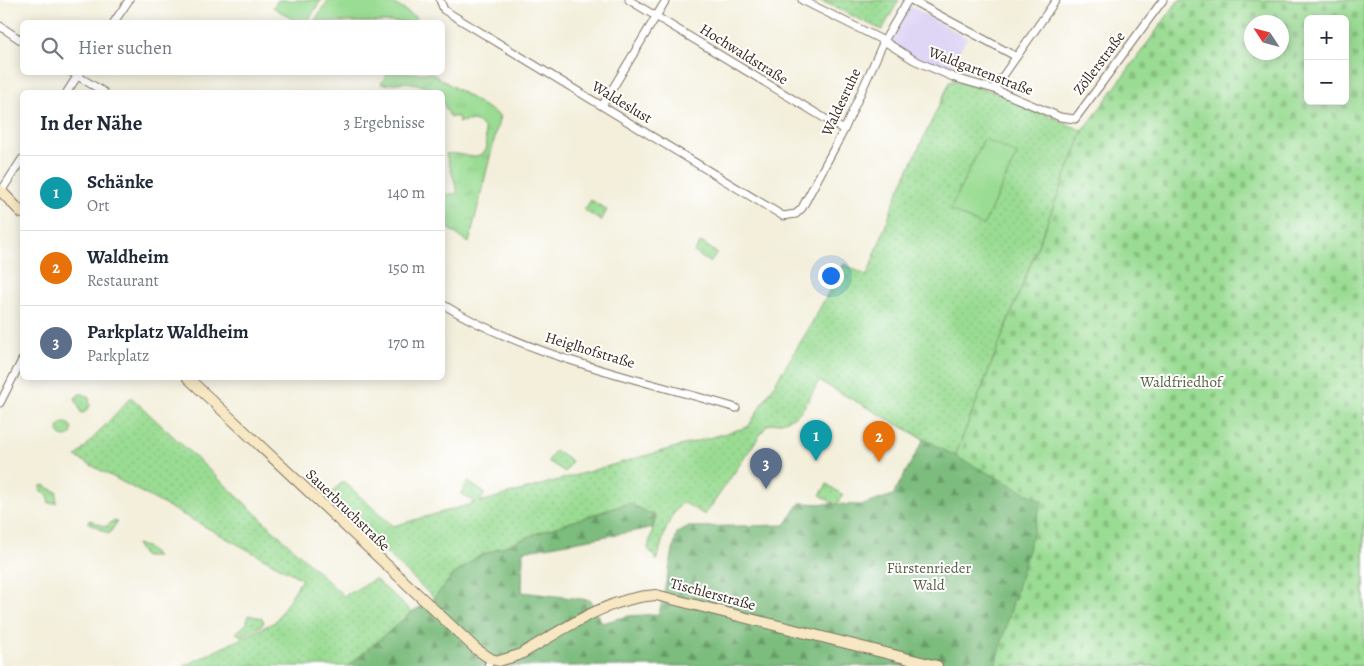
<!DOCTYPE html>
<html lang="de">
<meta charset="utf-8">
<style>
body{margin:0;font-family:Alegreya,serif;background:#f6f6f7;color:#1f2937}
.controls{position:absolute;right:15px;top:15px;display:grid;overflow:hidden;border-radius:8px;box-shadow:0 2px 12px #0003}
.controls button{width:45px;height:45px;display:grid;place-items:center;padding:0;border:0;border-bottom:1px solid #e0e1e3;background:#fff;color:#1f2937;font:25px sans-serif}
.compass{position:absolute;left:1244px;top:15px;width:45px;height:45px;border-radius:50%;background:#fff;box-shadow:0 2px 12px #0003;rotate:306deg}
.you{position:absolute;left:830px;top:275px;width:18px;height:18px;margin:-12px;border:4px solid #fff;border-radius:50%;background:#1a73e8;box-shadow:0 0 0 8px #1a73e833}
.badge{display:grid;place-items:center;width:32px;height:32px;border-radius:50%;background:#ea580c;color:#fff;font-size:16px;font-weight:700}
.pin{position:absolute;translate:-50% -41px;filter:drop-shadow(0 1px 2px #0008)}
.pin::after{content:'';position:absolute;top:26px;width:18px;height:15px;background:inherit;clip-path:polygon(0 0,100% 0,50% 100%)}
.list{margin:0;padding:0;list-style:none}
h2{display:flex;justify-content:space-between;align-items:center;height:65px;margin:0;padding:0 20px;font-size:21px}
h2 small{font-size:16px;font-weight:400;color:#747a83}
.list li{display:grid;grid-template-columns:32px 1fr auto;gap:15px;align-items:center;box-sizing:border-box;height:75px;padding:0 20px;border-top:1px solid #e0e1e3}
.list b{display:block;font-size:19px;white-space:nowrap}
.list p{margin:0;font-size:16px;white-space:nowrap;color:#747a83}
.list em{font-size:16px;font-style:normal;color:#747a83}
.icon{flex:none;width:28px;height:28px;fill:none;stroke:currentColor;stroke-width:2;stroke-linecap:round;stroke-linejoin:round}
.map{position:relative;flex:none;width:1364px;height:666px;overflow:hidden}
.search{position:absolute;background:#fff;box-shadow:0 2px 12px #0003;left:20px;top:20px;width:425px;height:55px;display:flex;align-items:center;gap:12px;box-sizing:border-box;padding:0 18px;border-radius:8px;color:#747a83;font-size:19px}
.panel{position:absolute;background:#fff;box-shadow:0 2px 12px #0003;left:20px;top:90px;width:425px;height:290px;border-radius:8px}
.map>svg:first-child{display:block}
</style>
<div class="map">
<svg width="1364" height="666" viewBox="0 0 1364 666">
<defs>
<pattern id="grass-tufts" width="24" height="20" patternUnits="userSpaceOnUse" patternTransform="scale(1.25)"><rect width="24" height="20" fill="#9adc93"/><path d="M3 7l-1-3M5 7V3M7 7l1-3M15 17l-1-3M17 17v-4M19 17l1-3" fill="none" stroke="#86bd7e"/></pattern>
<pattern id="forest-firs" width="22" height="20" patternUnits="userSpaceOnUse" patternTransform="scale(1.25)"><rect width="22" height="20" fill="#7bbc7d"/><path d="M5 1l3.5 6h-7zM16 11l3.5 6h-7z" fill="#696"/></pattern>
<pattern id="cemetery-stones" width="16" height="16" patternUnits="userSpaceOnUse" patternTransform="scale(1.25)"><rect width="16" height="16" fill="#9adc93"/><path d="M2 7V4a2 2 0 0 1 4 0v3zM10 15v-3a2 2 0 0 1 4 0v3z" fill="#86bd7e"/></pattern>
<pattern id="park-dots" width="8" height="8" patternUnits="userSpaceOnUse" patternTransform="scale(1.25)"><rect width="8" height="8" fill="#9adc93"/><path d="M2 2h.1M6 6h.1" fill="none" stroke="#86bd7e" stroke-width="1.8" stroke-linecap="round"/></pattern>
</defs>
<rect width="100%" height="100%" fill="#fff"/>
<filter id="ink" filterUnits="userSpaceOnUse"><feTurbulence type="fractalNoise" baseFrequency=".02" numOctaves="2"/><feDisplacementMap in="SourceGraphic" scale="10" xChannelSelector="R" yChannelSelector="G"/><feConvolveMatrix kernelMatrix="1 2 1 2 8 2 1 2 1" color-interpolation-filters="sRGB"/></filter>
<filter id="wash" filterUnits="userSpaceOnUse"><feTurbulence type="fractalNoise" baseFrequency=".0096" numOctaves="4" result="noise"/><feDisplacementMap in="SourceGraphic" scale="20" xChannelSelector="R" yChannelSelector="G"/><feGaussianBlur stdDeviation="1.12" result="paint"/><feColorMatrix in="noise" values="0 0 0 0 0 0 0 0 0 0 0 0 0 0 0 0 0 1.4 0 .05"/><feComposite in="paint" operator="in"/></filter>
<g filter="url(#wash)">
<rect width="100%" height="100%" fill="#f3efdb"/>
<path fill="#dfd5f5" d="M 910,6 L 967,38 L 947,73 L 916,59 L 889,41 Z"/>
<path fill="url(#grass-tufts)" stroke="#6a8358" d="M 388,73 L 431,73 L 500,116 L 469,243 L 443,225 L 443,195 L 458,193 L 446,154 C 460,151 471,161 484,153 L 487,147 L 484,127 C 477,120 467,119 458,123 L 459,117 L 450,117 L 443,103 L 442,92 C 431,92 424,85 413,83 C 402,81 391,85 381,84 Z"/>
<path fill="url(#forest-firs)" stroke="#5b734e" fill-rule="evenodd" d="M 1179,0 L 1364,0 L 1364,666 L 348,666 L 412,612 L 434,598 L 451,577 L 475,558 L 540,532 L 628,503 L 656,516 L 652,528 L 523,551 L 522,592 L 590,600 L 602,623 L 628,616 L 659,614 L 677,533 L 689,527 L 785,525 L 800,503 L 863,505 L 893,495 L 924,439 L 903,427 L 1063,129 L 1084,131 ZM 1308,19 L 1345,19 L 1345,101 L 1308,101 ZM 1252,22 L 1282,22 L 1282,52 L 1252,52 Z"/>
<path fill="url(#cemetery-stones)" stroke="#6a8358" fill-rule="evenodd" d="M 1179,0 L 1364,0 L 1364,666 L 995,666 L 1042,501 L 955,456 L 1083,131 ZM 1308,19 L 1345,19 L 1345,101 L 1308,101 ZM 1252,22 L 1282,22 L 1282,52 L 1252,52 Z"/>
<path fill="url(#park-dots)" stroke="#6a8358" d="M 820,0 L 899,0 L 882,30 Z
M 951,80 L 995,92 L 1083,131 L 955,456 L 819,381 C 802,410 803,419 767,425 L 705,515 L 683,502 C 666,519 663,539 657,561 L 648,548 L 656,516 L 628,503 L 540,532 L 475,558 L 451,577 L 434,598 L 328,497 L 343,481 L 393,526 L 475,503 L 461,493 L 468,482 L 485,493 L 480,502 L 748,427 L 808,330 L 844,264 L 867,276 L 898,192 Z
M 591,200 L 607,210 L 601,221 L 584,210 Z
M 701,242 L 717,253 L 710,263 L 694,252 Z
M 79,394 L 84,394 L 89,398 L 90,406 L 85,412 L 81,413 L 75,398 Z
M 131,397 L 344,596 L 375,579 L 412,612 L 348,666 L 184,666 L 275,622 L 302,579 L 76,457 Z
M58 430a7 7 0 1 1 14 0a7 7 0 1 1-14 0Z
M 555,451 L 572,461 L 565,472 L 548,461 Z
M 827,484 L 843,495 L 836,505 L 820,495 Z
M 43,485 L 57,492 L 56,503 L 49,503 L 48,495 L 41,491 L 40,487 Z
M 90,520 L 105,527 L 113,521 L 117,522 L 109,534 L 87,522 Z
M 136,544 L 146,547 L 157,557 L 144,557 Z
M 248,615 L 262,618 L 264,622 L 261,626 L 241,636 L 236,633 L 247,623 Z"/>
<path fill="#9adc93" stroke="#6a8358" d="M 278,0 L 321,0 L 307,22 L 297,22 L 273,7 Z
M 328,0 L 388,0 L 417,18 L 414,22 L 314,22 Z
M 984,139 L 1017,154 L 983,226 L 950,210 Z"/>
</g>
<g filter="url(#ink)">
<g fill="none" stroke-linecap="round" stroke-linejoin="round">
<g stroke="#7b6f60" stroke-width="9">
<path id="street" d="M 440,0 L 444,10 L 783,216 L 796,214 L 802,208 L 844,130 L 884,41 L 908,0
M 629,0 L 844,130
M 802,0 L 884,41 L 914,60 L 955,78 L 994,89 L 1060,117 L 1075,119 L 1163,0
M 911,0 L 1015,56
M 114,22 L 129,0
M 0,26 L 22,41
M 71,72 L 104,92
M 994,89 L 1056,0
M 67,92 L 80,72
M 602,106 L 666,0
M 0,193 L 22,159
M 442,304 C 531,358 637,378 736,408
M 0,403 L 22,360
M 488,666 L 491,659"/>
</g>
<g stroke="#7b6f60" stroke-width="12">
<path id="secondary" d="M 0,190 L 22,213
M 188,378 L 476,649 L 491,659 L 499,661 L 519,655 C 562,631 605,598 656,595 L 937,666"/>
</g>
<use href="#street" stroke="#fff" stroke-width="7"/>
<use href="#secondary" stroke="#f7e8c3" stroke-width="10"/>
</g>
</g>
<g text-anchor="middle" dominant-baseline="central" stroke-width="4" stroke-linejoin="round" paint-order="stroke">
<g font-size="15" fill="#3b2a1e" stroke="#fff">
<text transform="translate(744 54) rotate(32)">Hochwaldstraße</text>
<text transform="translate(1099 63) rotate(-53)">Zöllerstraße</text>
<text transform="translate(981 71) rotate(21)">Waldgartenstraße</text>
<text transform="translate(622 102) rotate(31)">Waldeslust</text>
<text transform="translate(841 102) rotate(-65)">Waldesruhe</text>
<text transform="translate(590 350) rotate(17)">Heiglhofstraße</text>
<text transform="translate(348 510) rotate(44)">Sauerbruchstraße</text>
<text transform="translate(713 594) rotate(15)">Tischlerstraße</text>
</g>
<g font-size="15" fill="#585f41" stroke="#fff">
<text x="1181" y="382">Waldfriedhof</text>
<text x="929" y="568">Fürstenrieder<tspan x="929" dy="17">Wald</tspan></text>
</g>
</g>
</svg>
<div class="controls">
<button>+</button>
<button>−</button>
</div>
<svg class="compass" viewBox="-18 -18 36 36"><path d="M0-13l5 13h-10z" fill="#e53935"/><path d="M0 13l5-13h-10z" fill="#747a83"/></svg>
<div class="you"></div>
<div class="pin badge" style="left:816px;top:461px;background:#0f9aa8">1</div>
<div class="pin badge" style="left:879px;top:462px;background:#e8710a">2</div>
<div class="pin badge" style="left:766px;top:489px;background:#5c6f8a">3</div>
<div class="search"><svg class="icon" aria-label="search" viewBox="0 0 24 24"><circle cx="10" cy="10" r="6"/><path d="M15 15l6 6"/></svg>Hier suchen</div>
<section class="panel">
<h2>In der Nähe<small>3 Ergebnisse</small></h2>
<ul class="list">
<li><span class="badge" style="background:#0f9aa8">1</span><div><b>Schänke</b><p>Ort</p></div><em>140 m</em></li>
<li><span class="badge" style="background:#e8710a">2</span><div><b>Waldheim</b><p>Restaurant</p></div><em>150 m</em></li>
<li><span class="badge" style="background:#5c6f8a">3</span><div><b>Parkplatz Waldheim</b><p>Parkplatz</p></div><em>170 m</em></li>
</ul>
</section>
</div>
